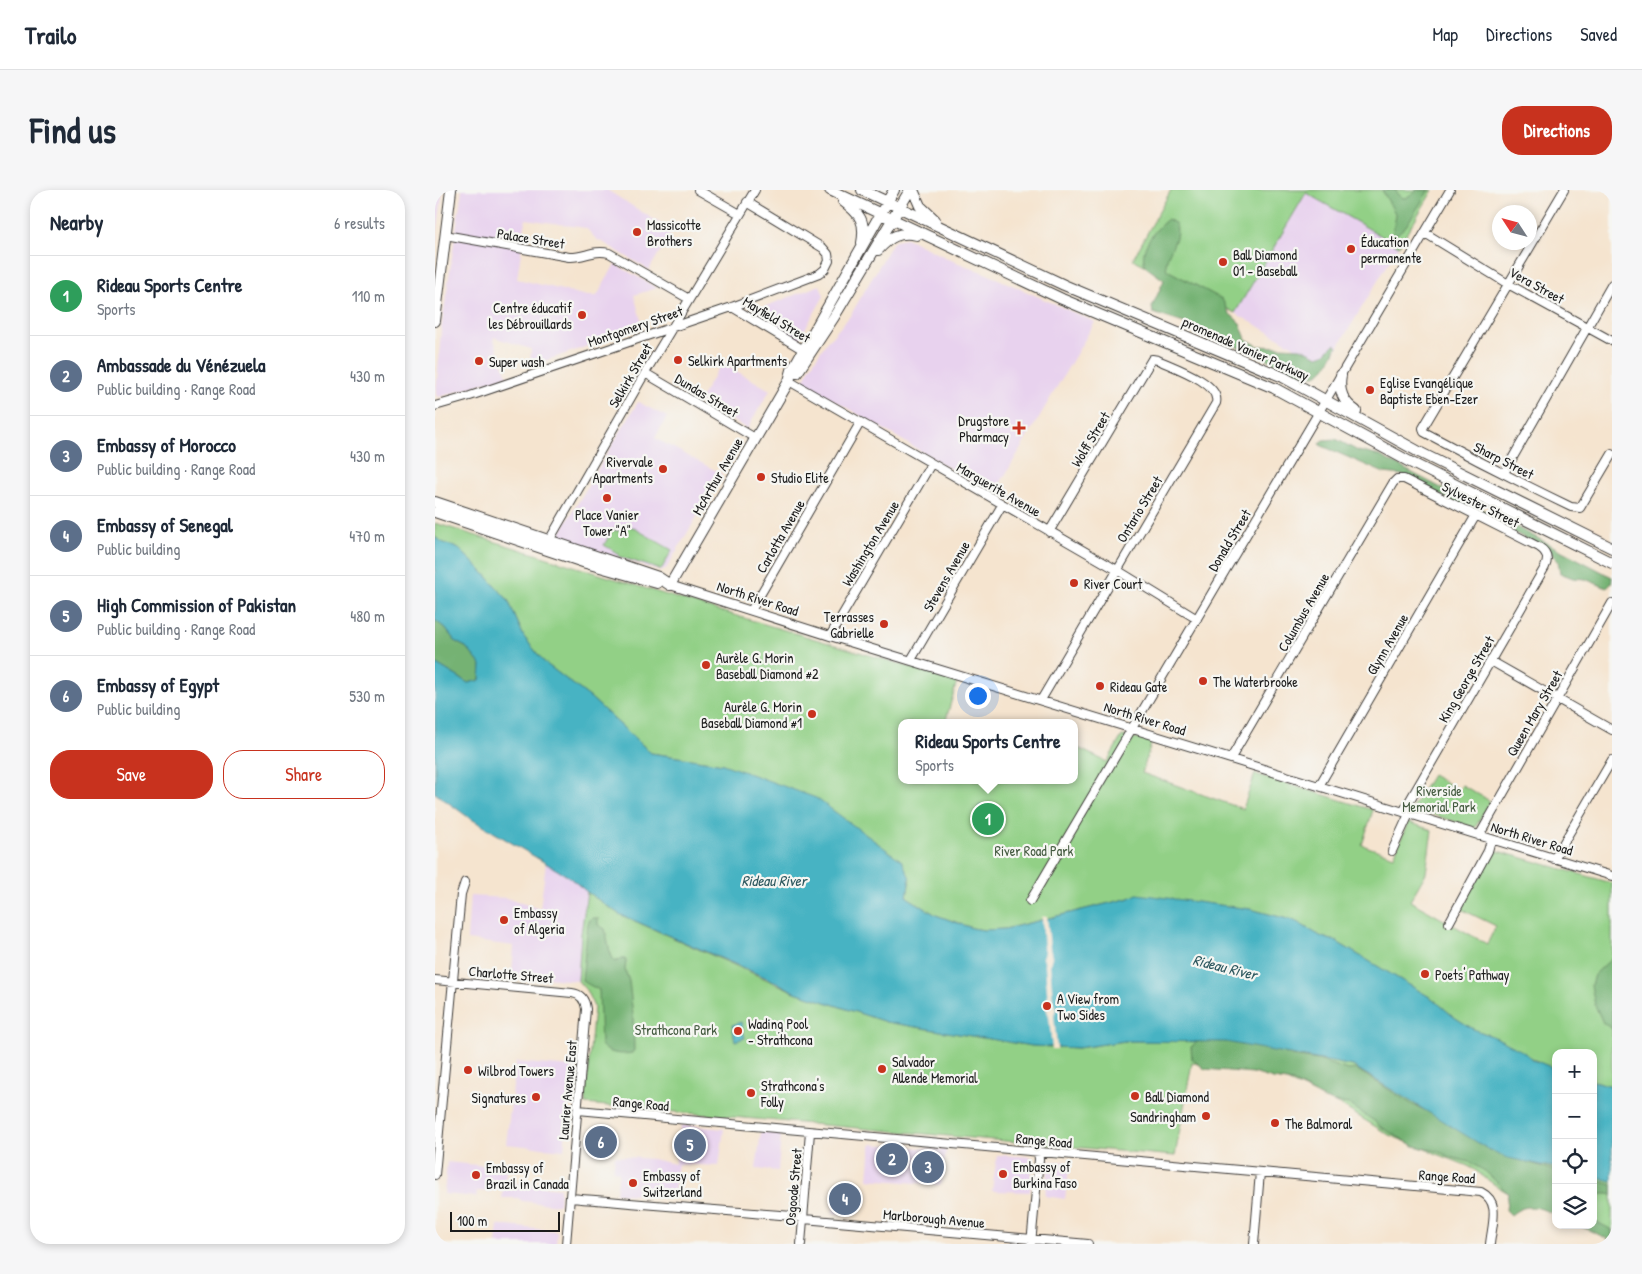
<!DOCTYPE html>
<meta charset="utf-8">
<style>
body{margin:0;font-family:"Patrick Hand",sans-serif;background:#f6f6f7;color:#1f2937}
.controls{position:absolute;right:15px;bottom:15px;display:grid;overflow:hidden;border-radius:10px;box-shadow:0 2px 8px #0003}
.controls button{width:45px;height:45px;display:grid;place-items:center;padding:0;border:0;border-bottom:1px solid #e0e1e3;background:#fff;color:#1f2937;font:25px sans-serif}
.compass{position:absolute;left:1057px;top:15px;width:45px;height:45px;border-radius:50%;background:#fff;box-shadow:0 2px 8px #0003;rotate:306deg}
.scale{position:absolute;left:15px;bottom:12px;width:110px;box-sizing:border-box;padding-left:5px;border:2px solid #1c1c1c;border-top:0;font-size:14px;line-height:18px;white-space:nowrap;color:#1c1c1c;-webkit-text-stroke:4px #f6f6f2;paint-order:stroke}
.you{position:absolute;left:542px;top:505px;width:18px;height:18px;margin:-12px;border:4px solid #fff;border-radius:50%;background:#1a73e8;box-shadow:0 0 0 8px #1a73e833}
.badge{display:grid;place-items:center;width:32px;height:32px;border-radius:50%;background:#c8321e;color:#fff;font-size:16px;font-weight:700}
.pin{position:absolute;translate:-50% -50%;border:2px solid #fff;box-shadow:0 1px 5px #0006}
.popup{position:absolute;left:463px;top:529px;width:180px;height:65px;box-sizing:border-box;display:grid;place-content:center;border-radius:10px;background:#fff;filter:drop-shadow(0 1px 4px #0005);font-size:16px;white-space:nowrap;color:#747a83}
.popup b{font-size:19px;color:#1f2937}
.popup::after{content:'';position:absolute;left:50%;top:100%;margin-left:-10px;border:10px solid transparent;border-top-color:#fff}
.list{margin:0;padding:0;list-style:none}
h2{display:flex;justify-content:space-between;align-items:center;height:65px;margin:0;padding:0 20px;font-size:21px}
h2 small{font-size:16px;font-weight:400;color:#747a83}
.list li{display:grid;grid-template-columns:32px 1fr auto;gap:15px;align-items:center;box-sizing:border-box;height:80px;padding:0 20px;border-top:1px solid #e0e1e3}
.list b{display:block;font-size:19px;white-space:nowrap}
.list p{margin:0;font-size:16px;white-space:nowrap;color:#747a83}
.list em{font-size:16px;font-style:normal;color:#747a83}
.actions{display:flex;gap:10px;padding:15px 20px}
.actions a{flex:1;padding:11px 0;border:1px solid #c8321e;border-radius:20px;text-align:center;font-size:18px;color:#c8321e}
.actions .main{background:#c8321e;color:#fff}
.icon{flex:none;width:28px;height:28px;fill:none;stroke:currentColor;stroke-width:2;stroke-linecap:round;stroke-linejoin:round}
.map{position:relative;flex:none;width:1177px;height:1054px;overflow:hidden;border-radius:20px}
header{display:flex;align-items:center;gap:30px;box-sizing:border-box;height:70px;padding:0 25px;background:#fff;border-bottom:1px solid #e0e1e3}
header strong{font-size:24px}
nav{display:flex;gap:28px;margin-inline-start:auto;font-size:18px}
.intro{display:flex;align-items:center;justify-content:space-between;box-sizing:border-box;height:120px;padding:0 30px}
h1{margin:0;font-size:35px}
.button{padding:12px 22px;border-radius:20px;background:#c8321e;color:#fff;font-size:18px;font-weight:700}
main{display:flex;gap:30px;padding:0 30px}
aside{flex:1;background:#fff;border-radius:20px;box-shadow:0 2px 8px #0003}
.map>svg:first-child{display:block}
</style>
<header>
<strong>Trailo</strong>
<nav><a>Map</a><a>Directions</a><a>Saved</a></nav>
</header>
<div class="intro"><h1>Find us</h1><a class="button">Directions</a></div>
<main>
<aside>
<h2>Nearby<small>6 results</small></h2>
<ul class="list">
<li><span class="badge" style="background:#2e9e5b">1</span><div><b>Rideau Sports Centre</b><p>Sports</p></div><em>110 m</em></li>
<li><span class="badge" style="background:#5c6f8a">2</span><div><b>Ambassade du Vénézuela</b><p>Public building · Range Road</p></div><em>430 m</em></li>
<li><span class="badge" style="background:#5c6f8a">3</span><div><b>Embassy of Morocco</b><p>Public building · Range Road</p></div><em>430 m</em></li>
<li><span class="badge" style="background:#5c6f8a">4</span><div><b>Embassy of Senegal</b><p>Public building</p></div><em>470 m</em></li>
<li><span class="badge" style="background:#5c6f8a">5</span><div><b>High Commission of Pakistan</b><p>Public building · Range Road</p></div><em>480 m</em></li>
<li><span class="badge" style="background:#5c6f8a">6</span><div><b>Embassy of Egypt</b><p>Public building</p></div><em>530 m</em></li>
</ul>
<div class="actions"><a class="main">Save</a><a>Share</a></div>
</aside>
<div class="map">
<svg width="1177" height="1054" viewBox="0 0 1177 1054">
<rect width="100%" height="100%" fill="#f6f6f2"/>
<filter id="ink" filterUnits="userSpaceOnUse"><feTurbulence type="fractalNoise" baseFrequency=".02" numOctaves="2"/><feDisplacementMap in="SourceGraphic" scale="10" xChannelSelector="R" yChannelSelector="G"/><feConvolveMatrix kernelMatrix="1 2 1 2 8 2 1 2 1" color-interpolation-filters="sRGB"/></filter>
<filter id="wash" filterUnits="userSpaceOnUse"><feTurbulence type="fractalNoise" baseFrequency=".0096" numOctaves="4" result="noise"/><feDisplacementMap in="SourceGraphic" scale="20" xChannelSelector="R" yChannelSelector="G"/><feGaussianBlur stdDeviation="1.12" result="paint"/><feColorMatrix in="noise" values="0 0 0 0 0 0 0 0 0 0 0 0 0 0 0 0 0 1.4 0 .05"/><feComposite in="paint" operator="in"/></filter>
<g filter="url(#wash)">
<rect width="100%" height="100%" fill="#f5e4cf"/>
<path fill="#e8d2ee" d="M 0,0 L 8,0 L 0,59 Z
M 27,0 L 172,0 L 237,41 L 214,80 L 171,54 L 161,49 L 151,38 L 91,29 L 82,89 L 152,106 L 162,106 L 180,74 L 222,98 L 199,105 L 208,137 L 95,176 L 96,159 L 58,147 L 72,186 L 4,207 L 1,205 L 6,141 Z
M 871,2 L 964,56 L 892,175 L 800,123 Z
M 471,48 L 516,70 L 552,84 L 660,132 L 559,304 L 368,192 L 374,179 L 393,150 L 396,148 L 415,126 L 457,54 L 461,50 Z
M 385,95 L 389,106 L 363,151 L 316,122 Z
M 287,173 L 335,200 L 312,239 L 264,210 Z
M 203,212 L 232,227 L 220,248 L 287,284 L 231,379 L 226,382 L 122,348 Z
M 111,673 L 134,687 L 152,702 L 146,744 L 143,791 L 77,785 L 79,756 L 32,750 L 35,706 L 71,708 L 105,719 Z
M 81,872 L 137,877 L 129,960 L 71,954 Z
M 246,935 L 289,939 L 284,976 L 243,974 L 238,1008 L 181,1003 L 184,982 L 178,981 L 180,966 L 217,969 L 240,974 Z
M 326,942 L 346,944 L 343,981 L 321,979 Z
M 436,954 L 511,960 L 506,995 L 433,989 Z
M 562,965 L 598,967 L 595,1002 L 557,1001 Z
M 614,971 L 635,972 L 630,1009 L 610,1006 Z
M 12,972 L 71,978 L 70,992 L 125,998 L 124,1015 L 87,1011 L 83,1008 L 67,1008 L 68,997 L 57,996 L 56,1002 L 42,1001 L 41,1007 L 9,1004 Z
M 402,992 L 422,994 L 418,1025 L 398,1023 Z
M 63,1035 L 122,1041 L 121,1054 L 61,1054 Z"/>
<path fill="#92d086" stroke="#577651" d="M 736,0 L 998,0 L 964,56 L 871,3 L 800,123 L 698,69 Z
M 0,333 L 248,410 L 522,491 L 510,533 L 467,533 L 467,590 L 639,590 L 639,556 L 672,572 L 687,546 C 698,548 706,548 717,551 L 707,583 L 808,619 L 820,584 L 938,620 L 927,655 L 959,666 L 973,632 L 997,640 L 991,683 L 975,711 L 1052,754 L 1061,736 L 1026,719 L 1059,660 L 1177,693 L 1177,896 L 1158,891 L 1158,863 L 1121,863 L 1121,879 L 1108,874 L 1062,848 L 1038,839 L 1019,827 L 998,809 L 900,751 L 887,747 L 860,731 L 815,719 L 702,705 L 695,708 L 570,739 L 549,740 L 537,738 L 501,725 L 472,707 L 475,688 L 288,574 L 216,563 L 156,508 L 110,473 L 89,447 L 73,410 L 47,381 L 24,359 L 7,352 L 0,347 Z
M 192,334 L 237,360 L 226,380 L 183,366 L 184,364 L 169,355 L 178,339 L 181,341 L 190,339 Z
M 997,585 L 1024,600 L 1027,595 L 1055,611 L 1040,638 L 977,618 Z
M 152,702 L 184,724 L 360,802 L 451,832 L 597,856 L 643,858 L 690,851 L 775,851 L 806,854 L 918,876 L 1034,946 L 1073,968 L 1121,978 L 1121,1024 C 1097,1015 1073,1005 1053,990 C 1046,985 1041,980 1033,976 L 954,945 L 907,916 L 834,883 L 757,873 L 740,966 L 150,914 L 159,817 L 151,800 L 143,791 L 146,744 Z
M 1158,987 L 1177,991 L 1177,1047 L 1158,1035 Z"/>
<path fill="#75b273" stroke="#486748" d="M 947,0 L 961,0 C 961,5 966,8 971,8 L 982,0 L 994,0 L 971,36 L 962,44 L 960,44 L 958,42 L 961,25 Z
M 733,29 L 741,34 C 746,53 727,65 732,80 L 787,109 L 794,123 L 805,133 L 811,149 L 823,156 L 866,158 L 883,166 L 889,164 L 899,154 L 902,156 C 898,165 891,182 880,185 C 877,186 872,185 868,185 L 768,142 L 758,136 L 718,123 L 717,117 L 729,90 L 711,77 C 702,60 720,39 733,29 Z
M 901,249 L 923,261 L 945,266 L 1177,387 L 1176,394 L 1172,398 L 1150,389 L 1138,388 L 1125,383 L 1123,371 L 1113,360 L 967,285 L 949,283 L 885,255 L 884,253 L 888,250 Z
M 0,430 L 10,438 L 21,452 L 31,457 L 46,475 L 45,490 L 33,493 L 0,473 Z
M 156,728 L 163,728 L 163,735 L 170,739 C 173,749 173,762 180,772 L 187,768 L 191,770 L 190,780 L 194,791 L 198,825 L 199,860 L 197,863 C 186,865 173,864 166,855 L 164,800 L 147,791 L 153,734 Z
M 1177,768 L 1177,839 L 1168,833 L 1160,815 L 1156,795 L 1159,785 Z
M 764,850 L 830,854 L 856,866 L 883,870 L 913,880 L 921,879 L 978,915 L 1002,925 L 1064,963 L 1121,981 L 1121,1025 C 1104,1017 1091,1012 1076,1025 L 1071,1020 L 1073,1003 L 1050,981 L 1034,972 L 1018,968 L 1002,961 L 979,956 L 944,936 L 942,933 L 914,914 L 899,912 L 889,909 L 858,892 L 838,889 L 818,883 L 770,879 L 757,869 L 756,857 Z
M 1158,989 L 1177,995 L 1177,1005 C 1171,1003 1166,1004 1160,1006 L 1158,1009 Z
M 1158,1030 L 1177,1040 L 1177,1054 L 1173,1054 L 1173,1049 L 1143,1035 L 1158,1035 Z"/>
<path fill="#47b3c3" stroke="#326870" d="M 0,347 L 7,352 L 24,359 L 47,381 L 73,410 L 89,447 L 110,473 L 156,508 L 216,563 L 288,574 L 381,608 L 467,671 L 475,688 L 472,707 L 501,725 L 537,738 L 549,740 L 570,739 L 695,708 L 702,704 L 815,719 L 860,731 L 887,747 L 900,751 L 998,809 L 1019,827 L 1038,839 L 1062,848 L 1087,861 L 1099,870 L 1121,879 L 1121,978 L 1073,968 L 1053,959 L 918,876 L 791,852 L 690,851 L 643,858 L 597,856 L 451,832 L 360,802 L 341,792 L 184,724 L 152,702 L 134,687 L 33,627 L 0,603 L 0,473 L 33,493 L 45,490 L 46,475 L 31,457 L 21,452 L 10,438 L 0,430 Z
M 545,615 L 566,627 L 561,635 L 540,623 Z
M 306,832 L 310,848 L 300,851 L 297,835 Z
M 1158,891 L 1177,896 L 1177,991 L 1158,987 Z"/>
<path fill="#f5e4cf" d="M 612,726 L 615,759 L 617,767 L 615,774 L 618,811 L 621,819 L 619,825 L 622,859 L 617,859 L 614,826 L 611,818 L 613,812 L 610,774 L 608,768 L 609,761 L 607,727 Z"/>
</g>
<g filter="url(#ink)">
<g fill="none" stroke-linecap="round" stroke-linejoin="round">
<g stroke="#3d3a37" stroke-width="10">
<path id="minor" d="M 263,0 L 305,24
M 1129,0 L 988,238 L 989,242 C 1037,268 1086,293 1136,317 L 1145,318 L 1177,264
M 990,43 L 1073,94 L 1177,151
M 10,45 L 134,67 C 149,68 158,59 174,63 L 254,109
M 297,117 L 372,162
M 210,183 L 320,248
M 354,191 L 682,380 L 762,429
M 0,216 L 35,206 L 297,117 L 384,84 L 390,79 L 394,71 L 393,64 L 388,58 L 312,12
M 1069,283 L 1177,94
M 112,354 L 210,183 L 320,0
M 235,395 L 395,446 L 1177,686
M 317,419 L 425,233
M 395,446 L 496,274
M 476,470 L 567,315
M 1056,471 L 1177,540
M 606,510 L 781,213 C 786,193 738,177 723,170 L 717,169 L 614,342
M 796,568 L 958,293 L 962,289 L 969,289 L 1104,357 C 1112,362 1114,368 1110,377 L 968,622
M 884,596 L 1041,325
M 1044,646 L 1177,413
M 957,661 L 974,624
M 1119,669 L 1177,570
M 595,711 L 1015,0
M 1014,733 L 1053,661 L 1056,650
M 0,790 L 137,803 C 146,804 150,810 151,819 L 131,1054
M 143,920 L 1046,1002 C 1066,1012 1057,1034 1055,1054
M 0,985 L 26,704 L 30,692
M 135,1008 C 210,1014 285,1021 360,1026 L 369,1029 L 653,1054
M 366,1054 L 375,942
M 596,1054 L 604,969 L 603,962
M 819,1054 L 825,982"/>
</g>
<g stroke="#3d3a37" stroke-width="12">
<path id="major" d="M 395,0 L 627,109 L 839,198 L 975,272 L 1177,373
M 427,0 L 629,95 L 848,187 L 986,263 L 1177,358
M 478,0 L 485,16 L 500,30
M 408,11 C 425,24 431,31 427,53
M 443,60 C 455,47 464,41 482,45
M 0,131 L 16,0
M 362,183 L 399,127 L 475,0
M 906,185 C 903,201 908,212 921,221
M 0,312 L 223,387 L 235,395
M 0,322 L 151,373 L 222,393
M 235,395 L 354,191 L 357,180 L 459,0"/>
</g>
<use href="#minor" stroke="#fff" stroke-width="8"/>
<use href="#major" stroke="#fff" stroke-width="10"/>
</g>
</g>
<g fill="#c8321e" stroke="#f6f6f2" stroke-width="2">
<circle cx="202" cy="42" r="5"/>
<circle cx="916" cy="59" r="5"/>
<circle cx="788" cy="72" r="5"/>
<circle cx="147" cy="125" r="5"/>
<circle cx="243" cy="170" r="5"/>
<circle cx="44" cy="171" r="5"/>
<circle cx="935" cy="200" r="5"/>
<path d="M581.5 230.5h5v5h5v5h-5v5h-5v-5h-5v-5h5z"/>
<circle cx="228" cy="279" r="5"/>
<circle cx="326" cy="287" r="5"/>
<circle cx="172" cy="308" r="5"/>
<circle cx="639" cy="393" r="5"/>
<circle cx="449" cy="434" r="5"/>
<circle cx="271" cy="475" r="5"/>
<circle cx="768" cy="491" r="5"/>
<circle cx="665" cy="496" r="5"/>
<circle cx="377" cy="524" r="5"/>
<circle cx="69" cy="730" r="5"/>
<circle cx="990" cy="784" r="5"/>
<circle cx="612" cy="816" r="5"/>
<circle cx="303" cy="841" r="5"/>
<circle cx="447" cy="879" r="5"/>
<circle cx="33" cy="880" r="5"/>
<circle cx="316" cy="903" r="5"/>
<circle cx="700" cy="906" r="5"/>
<circle cx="101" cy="907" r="5"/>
<circle cx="771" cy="926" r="5"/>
<circle cx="840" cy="933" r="5"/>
<circle cx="568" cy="984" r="5"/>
<circle cx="41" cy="985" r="5"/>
<circle cx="198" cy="993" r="5"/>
</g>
<g text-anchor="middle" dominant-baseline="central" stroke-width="4.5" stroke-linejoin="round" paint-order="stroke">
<g font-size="14" fill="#1c1c1c" stroke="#f6f6f2" text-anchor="start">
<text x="212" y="34">Massicotte<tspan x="212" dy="16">Brothers</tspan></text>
<text x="926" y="51">Éducation<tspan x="926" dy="16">permanente</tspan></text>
<text x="798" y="64">Ball Diamond<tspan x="798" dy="16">01 - Baseball</tspan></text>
<text x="137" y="117" text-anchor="end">Centre éducatif<tspan x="137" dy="16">les Débrouillards</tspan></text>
<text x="253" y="170">Selkirk Apartments</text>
<text x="54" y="171">Super wash</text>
<text x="945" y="192">Eglise Evangélique<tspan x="945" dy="16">Baptiste Eben-Ezer</tspan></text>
<text x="574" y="230" text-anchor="end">Drugstore<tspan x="574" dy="16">Pharmacy</tspan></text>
<text x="218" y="271" text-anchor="end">Rivervale<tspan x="218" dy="16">Apartments</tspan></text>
<text x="336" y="287">Studio Elite</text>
<text x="172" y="324" text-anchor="middle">Place Vanier<tspan x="172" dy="16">Tower "A"</tspan></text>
<text x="649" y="393">River Court</text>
<text x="439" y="426" text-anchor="end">Terrasses<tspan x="439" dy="16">Gabrielle</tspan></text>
<text x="281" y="467">Aurèle G. Morin<tspan x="281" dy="16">Baseball Diamond #2</tspan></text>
<text x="778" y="491">The Waterbrooke</text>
<text x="675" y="496">Rideau Gate</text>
<text x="367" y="516" text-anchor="end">Aurèle G. Morin<tspan x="367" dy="16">Baseball Diamond #1</tspan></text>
<text x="79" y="722">Embassy<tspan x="79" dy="16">of Algeria</tspan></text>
<text x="1000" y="784">Poets' Pathway</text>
<text x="622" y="808">A View from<tspan x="622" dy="16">Two Sides</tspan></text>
<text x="313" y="833">Wading Pool<tspan x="313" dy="16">- Strathcona</tspan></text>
<text x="457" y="871">Salvador<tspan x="457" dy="16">Allende Memorial</tspan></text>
<text x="43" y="880">Wilbrod Towers</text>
<text x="326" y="895">Strathcona's<tspan x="326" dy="16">Folly</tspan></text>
<text x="710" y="906">Ball Diamond</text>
<text x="91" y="907" text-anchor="end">Signatures</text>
<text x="761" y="926" text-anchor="end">Sandringham</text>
<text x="850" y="933">The Balmoral</text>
<text x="578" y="976">Embassy of<tspan x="578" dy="16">Burkina Faso</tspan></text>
<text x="51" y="977">Embassy of<tspan x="51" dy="16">Brazil in Canada</tspan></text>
<text x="208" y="985">Embassy of<tspan x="208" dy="16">Switzerland</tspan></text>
</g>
<g font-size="14" fill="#1c1c1c" stroke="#f6f6f2">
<text transform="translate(96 48) rotate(9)">Palace Street</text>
<text transform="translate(1102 95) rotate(29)">Vera Street</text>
<text transform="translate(342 129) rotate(31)">Mayfield Street</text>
<text transform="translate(200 136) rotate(-19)">Montgomery Street</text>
<text transform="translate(811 158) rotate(24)">promenade Vanier Parkway</text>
<text transform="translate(195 185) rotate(-60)">Selkirk Street</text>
<text transform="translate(272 205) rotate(31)">Dundas Street</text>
<text transform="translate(655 249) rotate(-59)">Wolff Street</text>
<text transform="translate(1069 270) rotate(27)">Sharp Street</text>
<text transform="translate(282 286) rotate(-60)">McArthur Avenue</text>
<text transform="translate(564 299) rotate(30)">Marguerite Avenue</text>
<text transform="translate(1046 314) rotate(27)">Sylvester Street</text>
<text transform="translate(704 319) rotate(-59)">Ontario Street</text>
<text transform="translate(345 346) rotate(-60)">Carlotta Avenue</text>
<text transform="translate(794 350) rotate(-59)">Donald Street</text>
<text transform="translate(435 353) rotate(-59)">Washington Avenue</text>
<text transform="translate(511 386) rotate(-60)">Stevens Avenue</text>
<text transform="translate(323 408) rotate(18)">North River Road</text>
<text transform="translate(868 422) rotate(-60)">Columbus Avenue</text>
<text transform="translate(952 454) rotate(-60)">Glynn Avenue</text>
<text transform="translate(1031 489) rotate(-60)">King George Street</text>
<text transform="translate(1099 523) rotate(-60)">Queen Mary Street</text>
<text transform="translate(710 528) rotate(17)">North River Road</text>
<text transform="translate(1097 648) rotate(17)">North River Road</text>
<text transform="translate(76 784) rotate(5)">Charlotte Street</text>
<text transform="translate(132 900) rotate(-85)">Laurier Avenue East</text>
<text transform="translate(206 913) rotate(5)">Range Road</text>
<text transform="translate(609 950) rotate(5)">Range Road</text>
<text transform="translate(1012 986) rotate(4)">Range Road</text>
<text transform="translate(358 997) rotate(-85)">Osgoode Street</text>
<text transform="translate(499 1028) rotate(5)">Marlborough Avenue</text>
</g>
<g font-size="14" fill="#455b41" stroke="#f6f6f2">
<text x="1004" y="600">Riverside<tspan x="1004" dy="16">Memorial Park</tspan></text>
<text x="599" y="660">River Road Park</text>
<text x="241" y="839">Strathcona Park</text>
</g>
<g font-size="15" font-style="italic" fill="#2d585f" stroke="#f6f6f2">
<text x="339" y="690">Rideau River</text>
<text transform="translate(790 777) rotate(14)">Rideau River</text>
</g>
</g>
</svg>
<div class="controls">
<button>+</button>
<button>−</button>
<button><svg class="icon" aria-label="locate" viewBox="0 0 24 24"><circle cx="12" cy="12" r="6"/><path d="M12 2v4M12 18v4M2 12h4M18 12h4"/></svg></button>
<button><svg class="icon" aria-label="layers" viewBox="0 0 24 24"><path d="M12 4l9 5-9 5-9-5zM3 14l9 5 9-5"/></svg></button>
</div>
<svg class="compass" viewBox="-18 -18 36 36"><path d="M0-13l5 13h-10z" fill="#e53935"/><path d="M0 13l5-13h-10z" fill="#747a83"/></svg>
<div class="scale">100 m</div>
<div class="you"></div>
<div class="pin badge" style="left:553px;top:629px;background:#2e9e5b">1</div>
<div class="popup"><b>Rideau Sports Centre</b>Sports</div>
<div class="pin badge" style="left:457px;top:969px;background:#5c6f8a">2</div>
<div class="pin badge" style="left:493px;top:977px;background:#5c6f8a">3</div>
<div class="pin badge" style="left:410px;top:1009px;background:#5c6f8a">4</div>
<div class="pin badge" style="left:255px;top:955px;background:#5c6f8a">5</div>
<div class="pin badge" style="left:166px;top:952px;background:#5c6f8a">6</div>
</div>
</main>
